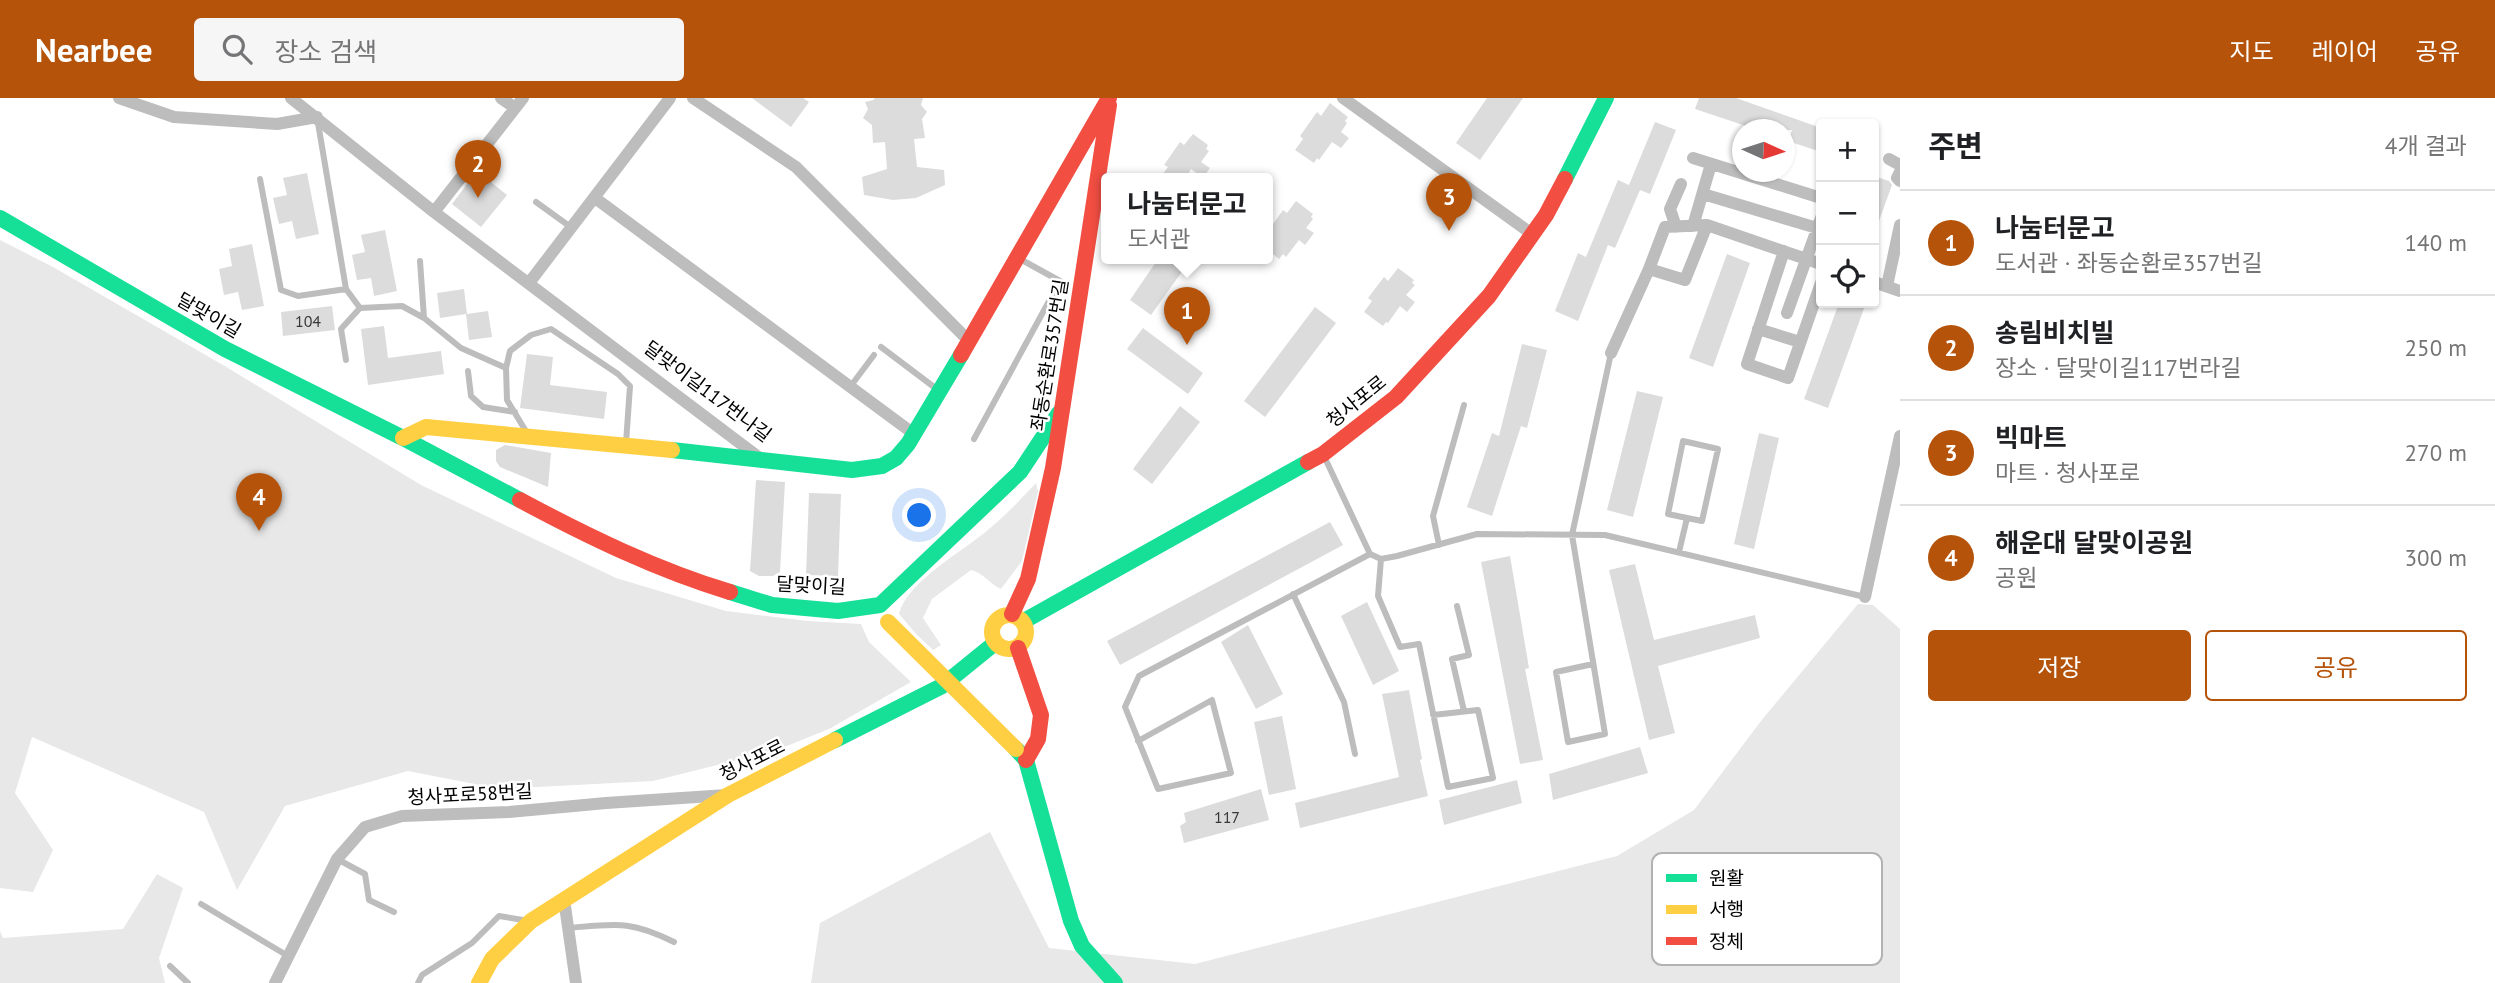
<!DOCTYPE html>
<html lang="ko">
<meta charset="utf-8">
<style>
body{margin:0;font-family:"PT Sans","Noto Sans KR",sans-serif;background:#f6f6f6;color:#202124}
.controls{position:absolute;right:21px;top:21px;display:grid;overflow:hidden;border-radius:7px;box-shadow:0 2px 5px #0004}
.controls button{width:63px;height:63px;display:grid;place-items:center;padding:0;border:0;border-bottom:2px solid #e0e0e0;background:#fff;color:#202124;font:35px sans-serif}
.compass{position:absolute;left:1732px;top:21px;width:63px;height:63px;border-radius:50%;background:#fff;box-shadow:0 2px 5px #0004;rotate:93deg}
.you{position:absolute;left:920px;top:418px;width:24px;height:24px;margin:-18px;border:5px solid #fff;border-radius:50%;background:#1a73e8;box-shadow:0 0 0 10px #1a73e833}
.badge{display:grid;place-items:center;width:46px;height:46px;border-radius:50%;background:#b45309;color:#fff;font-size:23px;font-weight:700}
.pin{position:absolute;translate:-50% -58px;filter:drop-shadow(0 2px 4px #0008)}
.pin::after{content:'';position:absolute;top:37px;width:24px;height:21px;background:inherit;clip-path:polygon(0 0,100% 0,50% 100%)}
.popup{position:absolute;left:1101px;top:75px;width:172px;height:91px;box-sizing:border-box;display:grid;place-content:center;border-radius:7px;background:#fff;filter:drop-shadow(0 2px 5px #0005);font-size:23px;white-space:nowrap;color:#757577}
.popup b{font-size:26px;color:#202124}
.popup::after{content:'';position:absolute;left:50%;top:100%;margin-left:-14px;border:14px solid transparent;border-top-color:#fff}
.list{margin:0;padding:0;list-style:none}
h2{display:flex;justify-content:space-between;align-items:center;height:91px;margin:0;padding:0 28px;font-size:30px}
h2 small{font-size:23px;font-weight:400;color:#757577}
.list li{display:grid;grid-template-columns:46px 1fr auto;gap:21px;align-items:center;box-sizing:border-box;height:105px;padding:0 28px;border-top:2px solid #e0e0e0}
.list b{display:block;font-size:26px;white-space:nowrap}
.list p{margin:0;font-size:23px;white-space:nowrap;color:#757577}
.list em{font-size:23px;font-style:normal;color:#757577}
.actions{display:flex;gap:14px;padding:21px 28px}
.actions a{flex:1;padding:16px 0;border:2px solid #b45309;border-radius:7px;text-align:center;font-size:24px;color:#b45309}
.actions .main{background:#b45309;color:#fff}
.icon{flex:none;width:38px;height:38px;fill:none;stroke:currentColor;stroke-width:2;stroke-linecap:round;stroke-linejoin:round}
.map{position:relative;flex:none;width:1900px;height:885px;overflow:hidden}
header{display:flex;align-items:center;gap:42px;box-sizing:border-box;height:98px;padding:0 35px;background:#b45309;color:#fff}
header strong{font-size:33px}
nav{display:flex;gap:38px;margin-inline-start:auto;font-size:24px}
.search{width:490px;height:63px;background:#f6f6f6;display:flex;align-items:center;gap:18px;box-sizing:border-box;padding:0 24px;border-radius:7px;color:#757577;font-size:26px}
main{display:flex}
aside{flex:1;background:#fff}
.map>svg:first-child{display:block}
</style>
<header>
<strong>Nearbee</strong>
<div class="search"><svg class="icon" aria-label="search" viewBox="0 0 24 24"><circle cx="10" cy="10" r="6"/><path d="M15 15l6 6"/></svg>장소 검색</div>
<nav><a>지도</a><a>레이어</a><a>공유</a></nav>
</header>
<main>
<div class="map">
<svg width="1900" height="885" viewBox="0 0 1900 885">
<rect width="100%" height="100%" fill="#fff"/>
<path fill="#e8e8e8" d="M 0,142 L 53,169 L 223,267 L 421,387 L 616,480 L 726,513 L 808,523 L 861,526 L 869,544 L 911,584 L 829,631 L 777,652 L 653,683 L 500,691 L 408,673 L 285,708 L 237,792 L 204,714 L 32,639 L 15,695 L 53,752 L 33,794 L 0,790 Z
M 1036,385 L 1038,394 L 1022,463 L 1001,491 C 989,486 984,475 971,472 L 932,501 L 923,520 L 941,547 L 933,552 L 917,537 L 899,516 C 907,483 964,453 989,431 C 1006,417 1021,401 1036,385 Z
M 1858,506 L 1873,507 L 1900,531 L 1900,885 L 811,885 L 820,825 L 990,734 L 1049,850 L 1195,866 L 1617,758 L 1694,712 L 1761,623 Z
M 157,776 L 183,790 L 159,860 L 165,885 L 0,885 L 0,833 L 3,840 L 123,831 Z"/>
<path fill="#dcdcdc" d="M 752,0 L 803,0 L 809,4 L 791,29 Z
M 875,0 L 923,0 L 921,7 L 927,14 L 922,21 L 925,40 L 914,41 L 917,69 L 944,72 L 945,87 L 916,100 L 893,102 L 864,97 L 862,79 L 887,71 L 885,44 L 873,45 L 872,27 L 863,20 L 868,11 L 865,4 L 873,2 Z
M 1487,0 L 1523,0 L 1480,62 L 1456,45 Z
M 1699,0 L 1736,0 L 1821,30 L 1821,54 L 1788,43 L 1792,32 L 1758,32 L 1695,11 Z
M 1330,5 L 1348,19 L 1345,23 L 1347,25 L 1341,34 L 1349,40 L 1341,50 L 1332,44 L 1319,62 L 1317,60 L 1314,65 L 1295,52 L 1303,41 L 1300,38 L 1317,14 L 1321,18 Z
M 1655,24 L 1676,32 L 1650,96 L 1640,92 L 1615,150 L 1608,147 L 1578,223 L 1555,213 L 1578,155 L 1586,159 L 1618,82 L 1629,87 Z
M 1193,36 L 1208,47 L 1206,51 L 1209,53 L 1201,64 L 1210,70 L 1203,80 L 1191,71 L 1185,81 L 1159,81 L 1168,69 L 1164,67 L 1180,44 L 1184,47 Z
M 477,73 L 507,97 L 481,129 L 452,106 Z
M 307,75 L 319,136 L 296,141 L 292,123 L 279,126 L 273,100 L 287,97 L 283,80 Z
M 1874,78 L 1889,83 L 1892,87 L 1875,134 Z
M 1296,103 L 1313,116 L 1311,119 L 1313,121 L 1306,130 L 1314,135 L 1305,147 L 1299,142 L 1286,159 L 1283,156 L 1279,161 L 1268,152 L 1268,133 L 1283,112 L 1287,115 Z
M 385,132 L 397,193 L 374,198 L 371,180 L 357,182 L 352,157 L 365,154 L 361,137 Z
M 252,146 L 264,208 L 242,212 L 238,194 L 224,197 L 219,171 L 232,168 L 229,151 Z
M 1727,156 L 1750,165 L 1713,269 L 1689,260 Z
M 1158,161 L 1191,161 L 1151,217 L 1130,202 Z
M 1398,170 L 1414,182 L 1412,185 L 1415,187 L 1406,197 L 1415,204 L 1407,214 L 1400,208 L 1388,225 L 1386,224 L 1383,228 L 1364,214 L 1372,203 L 1368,200 L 1384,179 L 1388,183 Z
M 464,191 L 467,216 L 488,213 L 492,239 L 469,242 L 466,216 L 440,220 L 437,195 Z
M 1839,205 L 1866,205 L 1828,310 L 1804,301 Z
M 332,208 L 335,232 L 283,238 L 281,214 Z
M 1315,209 L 1336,225 L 1265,319 L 1244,303 Z
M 384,228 L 388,260 L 441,253 L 444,276 L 368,287 L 361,231 Z
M 1143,230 L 1203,275 L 1188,296 L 1127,251 Z
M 1522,246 L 1547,252 L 1527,330 L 1521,328 L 1492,418 L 1467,409 L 1492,335 L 1499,338 Z
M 527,256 L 553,259 L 550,287 L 607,294 L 604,321 L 520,310 Z
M 1637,293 L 1663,299 L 1633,419 L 1607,412 Z
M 1180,308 L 1200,324 L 1152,386 L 1133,371 Z
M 1759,335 L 1779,340 L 1754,451 L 1734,446 Z
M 505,347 L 551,355 L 548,389 L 500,369 L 496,363 L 496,352 Z
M 756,382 L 785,384 L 780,474 L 773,478 L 759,478 L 750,473 Z
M 809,395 L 841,396 L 838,478 L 806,477 Z
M 1330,424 L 1343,447 L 1120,567 L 1107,543 Z
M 1510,458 L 1529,570 L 1525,571 L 1543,662 L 1520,666 L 1481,464 Z
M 1635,466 L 1654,542 L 1755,517 L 1760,540 L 1658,568 L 1675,635 L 1649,642 L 1609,472 Z
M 1367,504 L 1399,573 L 1373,587 L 1341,518 Z
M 1248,527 L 1283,596 L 1256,611 L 1221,544 Z
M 1409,592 L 1422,661 L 1420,662 L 1428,698 L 1300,730 L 1295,705 L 1399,679 L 1382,596 Z
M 1282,618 L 1296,691 L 1269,697 L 1254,624 Z
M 1640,649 L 1648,675 L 1553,702 L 1549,676 Z
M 1517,682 L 1522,705 L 1444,727 L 1439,702 Z
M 1261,691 L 1269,722 L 1184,745 L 1180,728 L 1186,724 L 1184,715 Z"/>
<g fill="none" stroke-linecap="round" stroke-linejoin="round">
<path stroke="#bdbdbd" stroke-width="6" d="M 318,25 L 346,191 L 360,210
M 260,81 L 281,192 L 298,198 L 346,191
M 536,104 L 572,130
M 420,163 L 424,220
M 881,249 L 938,292
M 346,262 L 341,231 L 360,210 L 402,208 L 424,220 L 461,250 L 506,270
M 468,273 L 471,298 L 483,309 L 515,314
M 850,289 L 874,257
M 527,335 L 507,302 L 506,270 L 510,253 L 531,237 L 551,231 L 618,276 L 630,288 L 626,345
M 974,341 L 1060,183 L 1020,161
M 1324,358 L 1370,456 L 1381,461 L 1397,458 L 1477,436 L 1605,437 L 1865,499
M 1439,447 L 1433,418 L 1464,307
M 1679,454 L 1687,420 L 1702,423 L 1718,351 L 1683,343 L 1668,416 L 1687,420
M 1381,461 L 1378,498 L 1400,549 L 1419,546 L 1448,689 L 1493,680 L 1478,612 L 1433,617
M 1293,496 L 1344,604 L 1355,656
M 1457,508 L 1469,557 L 1452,561 L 1464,613
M 1593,566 L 1556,574 L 1568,644 L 1605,636 L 1572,437 L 1611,255
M 1138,643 L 1212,602 L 1231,675 L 1158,691 L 1125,609 L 1139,578 L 1370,456
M 337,761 L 365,776 L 369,802 L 394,814
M 201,806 L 288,858
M 568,830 C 616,826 630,822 674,844
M 170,868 L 188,885
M 418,885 L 422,877 L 472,845 L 499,818 L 529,823"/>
<path stroke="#bdbdbd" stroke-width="12" d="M 119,0 L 174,19 L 277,26 L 317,19
M 291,0 L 434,114 L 761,361
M 501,0 L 515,10
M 693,0 L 796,69 L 969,243
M 1343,0 L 1532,136
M 1693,60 L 1821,100
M 1889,61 L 1900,67
M 1900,74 L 1897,80 L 1900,83
M 1703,96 L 1817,130
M 595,100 L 914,336
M 434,114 L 523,0
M 1693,128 L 1711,66
M 1676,129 L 1670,111 L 1681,86
M 1784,153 L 1747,266 L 1788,280 L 1821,185
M 1649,171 L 1665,129 L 1707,127
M 1874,184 L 1900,193
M 529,185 L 670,0
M 1887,188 L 1900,127
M 1787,215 L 1821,120
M 1758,231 L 1800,244
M 1611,255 L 1649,171 L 1685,182 L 1707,127 L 1821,166
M 1865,499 L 1900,338
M 564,801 L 576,885
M 275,885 L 337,761 L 365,729 L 402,718 L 509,714 L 606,705 L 727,697"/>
<path stroke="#16e098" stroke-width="16" d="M 1565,81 L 1606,0
M 0,120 L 225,251 L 403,340 L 520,402
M 672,352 L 852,372 L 882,368 L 896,360 L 908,346 L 961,257
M 730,494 L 772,507 L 838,513 L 880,507
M 880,507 L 1020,374 L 1059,315
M 1024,523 L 1308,364
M 835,642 L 942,588 L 995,545
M 1016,651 L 1026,662 L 1071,823 L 1082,848 L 1115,885"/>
<path stroke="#ffcf43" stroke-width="16" d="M 403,340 L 426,329 L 672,352
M992 534a17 17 0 1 1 34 0a17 17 0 1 1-34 0Z
M 479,885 L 492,861 L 531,823 L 728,697 L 835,642"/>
<path stroke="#f24e42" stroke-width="16" d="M 961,257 L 1109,0
M 1308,364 L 1323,356 L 1396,299 L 1489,198 L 1546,117 L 1565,81
M 520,402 C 587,438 657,472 730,494
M 1012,516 L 1028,481 L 1053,370 L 1109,7
M 1018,550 L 1041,617 L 1038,641 L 1026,662"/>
<path stroke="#ffcf43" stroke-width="16" d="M 888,524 L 1016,651"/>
</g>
<g text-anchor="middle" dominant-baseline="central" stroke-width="5" stroke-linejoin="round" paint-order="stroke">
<g font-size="16" fill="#373737">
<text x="308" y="223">104</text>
<text x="1227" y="719">117</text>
</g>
<g font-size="19" fill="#000" stroke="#fff">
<text transform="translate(209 217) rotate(30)">달맞이길</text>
<text transform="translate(1049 257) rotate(-81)">좌동순환로357번길</text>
<text transform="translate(708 293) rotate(37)">달맞이길117번나길</text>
<text transform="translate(1356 303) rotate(-39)">청사포로</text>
<text transform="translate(811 487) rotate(3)">달맞이길</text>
<text transform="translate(752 662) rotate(-27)">청사포로</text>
<text transform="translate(470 696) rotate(-3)">청사포로58번길</text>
</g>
</g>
<rect x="1652" y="755" width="230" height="112" rx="10" fill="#fff" stroke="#b2b2b2" stroke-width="2"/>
<rect x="1666" y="776" width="31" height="8" fill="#16e098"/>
<rect x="1666" y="807" width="31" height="9" fill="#ffcf43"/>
<rect x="1666" y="839" width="31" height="8" fill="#f24e42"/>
<g font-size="19" fill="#000">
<text x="1709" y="787">원활</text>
<text x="1709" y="818">서행</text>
<text x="1709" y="850">정체</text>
</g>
</svg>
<div class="controls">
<button>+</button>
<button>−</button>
<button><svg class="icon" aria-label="locate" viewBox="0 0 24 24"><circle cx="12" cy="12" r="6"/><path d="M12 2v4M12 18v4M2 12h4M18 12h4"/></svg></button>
</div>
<svg class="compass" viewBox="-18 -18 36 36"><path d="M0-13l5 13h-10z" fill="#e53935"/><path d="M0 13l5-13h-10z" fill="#757577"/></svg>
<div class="you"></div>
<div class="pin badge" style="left:1187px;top:247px">1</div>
<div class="popup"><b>나눔터문고</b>도서관</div>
<div class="pin badge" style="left:478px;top:100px">2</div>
<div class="pin badge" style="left:1449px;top:133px">3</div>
<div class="pin badge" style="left:259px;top:433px">4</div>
</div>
<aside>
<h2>주변<small>4개 결과</small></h2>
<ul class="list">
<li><span class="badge">1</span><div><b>나눔터문고</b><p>도서관 · 좌동순환로357번길</p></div><em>140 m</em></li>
<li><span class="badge">2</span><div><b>송림비치빌</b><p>장소 · 달맞이길117번라길</p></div><em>250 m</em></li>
<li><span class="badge">3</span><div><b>빅마트</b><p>마트 · 청사포로</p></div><em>270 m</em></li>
<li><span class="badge">4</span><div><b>해운대 달맞이공원</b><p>공원</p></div><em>300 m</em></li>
</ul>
<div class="actions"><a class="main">저장</a><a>공유</a></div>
</aside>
</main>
